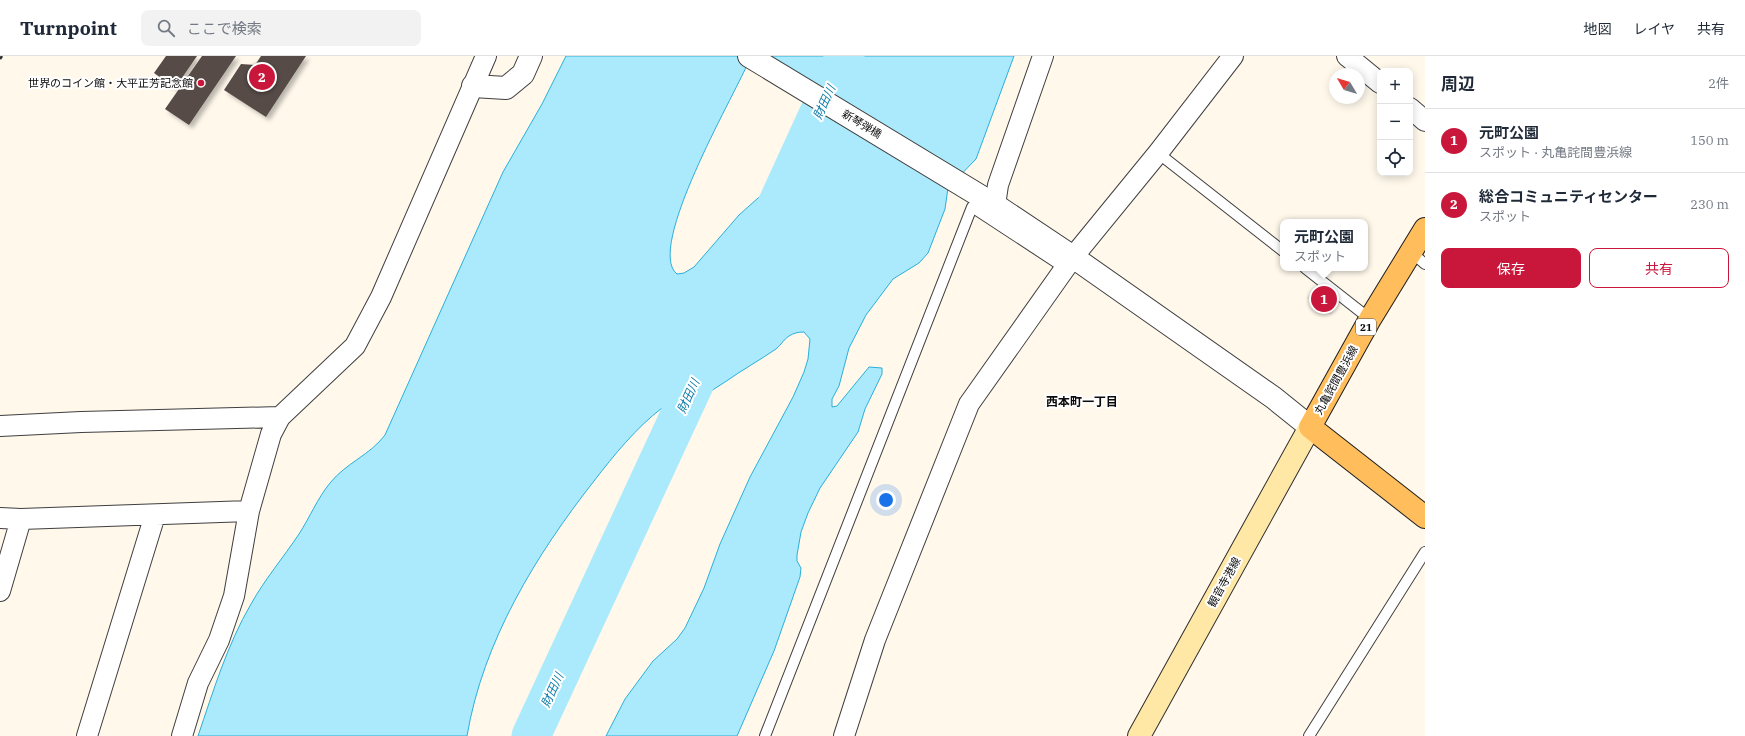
<!DOCTYPE html>
<html lang="ja">
<meta charset="utf-8">
<style>
body{margin:0;font-family:"IBM Plex Serif","Noto Sans JP",serif;background:#f2f2f3;color:#1f2937}
.controls{position:absolute;right:12px;top:12px;display:grid;overflow:hidden;border-radius:8px;box-shadow:0 2px 10px #0003}
.controls button{width:36px;height:36px;display:grid;place-items:center;padding:0;border:0;border-bottom:1px solid #e0e1e3;background:#fff;color:#1f2937;font:20px sans-serif}
.compass{position:absolute;left:1329px;top:12px;width:36px;height:36px;border-radius:50%;background:#fff;box-shadow:0 2px 10px #0003;rotate:308deg}
.you{position:absolute;left:886px;top:444px;width:14px;height:14px;margin:-10px;border:3px solid #fff;border-radius:50%;background:#1a73e8;box-shadow:0 0 0 6px #1a73e833}
.badge{display:grid;place-items:center;width:26px;height:26px;border-radius:50%;background:#c9173b;color:#fff;font-size:13px;font-weight:700}
.pin{position:absolute;translate:-50% -50%;border:2px solid #fff;box-shadow:0 1px 4px #0006}
.popup{position:absolute;left:1280px;top:163px;width:88px;height:52px;box-sizing:border-box;display:grid;place-content:center;border-radius:8px;background:#fff;filter:drop-shadow(0 1px 3px #0005);font-size:13px;white-space:nowrap;color:#747a83}
.popup b{font-size:15px;color:#1f2937}
.popup::after{content:'';position:absolute;left:50%;top:100%;margin-left:-8px;border:8px solid transparent;border-top-color:#fff}
.list{margin:0;padding:0;list-style:none}
h2{display:flex;justify-content:space-between;align-items:center;height:52px;margin:0;padding:0 16px;font-size:17px}
h2 small{font-size:13px;font-weight:400;color:#747a83}
.list li{display:grid;grid-template-columns:26px 1fr auto;gap:12px;align-items:center;box-sizing:border-box;height:64px;padding:0 16px;border-top:1px solid #e0e1e3}
.list b{display:block;font-size:15px;white-space:nowrap}
.list p{margin:0;font-size:13px;white-space:nowrap;color:#747a83}
.list em{font-size:13px;font-style:normal;color:#747a83}
.actions{display:flex;gap:8px;padding:12px 16px}
.actions a{flex:1;padding:9px 0;border:1px solid #c9173b;border-radius:8px;text-align:center;font-size:14px;color:#c9173b}
.actions .main{background:#c9173b;color:#fff}
.icon{flex:none;width:22px;height:22px;fill:none;stroke:currentColor;stroke-width:2;stroke-linecap:round;stroke-linejoin:round}
.map{position:relative;flex:none;width:1425px;height:680px;overflow:hidden}
header{display:flex;align-items:center;gap:24px;box-sizing:border-box;height:56px;padding:0 20px;background:#fff;border-bottom:1px solid #e0e1e3}
header strong{font-size:19px}
nav{display:flex;gap:22px;margin-inline-start:auto;font-size:14px}
.search{width:280px;height:36px;background:#f2f2f3;display:flex;align-items:center;gap:10px;box-sizing:border-box;padding:0 14px;border-radius:8px;color:#747a83;font-size:15px}
main{display:flex}
aside{flex:1;background:#fff}
.map>svg:first-child{display:block}
</style>
<header>
<strong>Turnpoint</strong>
<div class="search"><svg class="icon" aria-label="search" viewBox="0 0 24 24"><circle cx="10" cy="10" r="6"/><path d="M15 15l6 6"/></svg>ここで検索</div>
<nav><a>地図</a><a>レイヤ</a><a>共有</a></nav>
</header>
<main>
<div class="map">
<svg width="1425" height="680" viewBox="0 0 1425 680">
<defs>
<filter id="shadow"><feDropShadow dx="3.5" dy="3.5" stdDeviation="2" flood-color="#0004"/></filter>
</defs>
<rect width="100%" height="100%" fill="#fff8eb"/>
<path fill="#efe6da" d="M 1318,228 L 1341,244 L 1331,259 L 1307,242 Z"/>
<path fill="#aaeafc" stroke="#2aafda" fill-rule="evenodd" d="M 566,0 L 1014,0 L 976,103 L 948,132 L 945,153 L 928,197 L 919,207 L 893,223 L 866,259 L 849,292 L 839,330 L 832,343 L 832,351 L 837,350 L 869,311 L 882,312 L 882,318 L 865,353 L 858,376 L 820,432 L 808,457 L 801,476 L 797,499 L 797,505 L 801,512 L 800,521 L 774,595 L 737,680 L 606,680 L 625,643 L 653,605 L 677,583 L 685,572 L 704,532 L 720,488 L 750,421 L 793,341 L 804,316 L 808,303 L 810,283 L 804,276 C 798,276 794,277 789,280 C 784,283 781,289 776,293 C 760,304 742,314 725,326 C 717,331 709,337 699,341 C 686,345 673,343 662,352 C 636,372 614,399 594,425 C 536,499 483,585 467,680 L 198,680 C 213,636 227,589 251,548 C 265,523 283,502 299,478 C 310,461 317,443 330,427 C 346,407 370,399 385,379 L 503,116 L 542,48 ZM 747,9 L 832,61 L 798,112 L 786,124 L 758,142 L 739,159 L 694,211 L 684,217 L 677,218 C 645,193 734,40 747,9 Z"/>
<g fill="none" stroke-linecap="round" stroke-linejoin="round">
<path stroke="#aaeafc" stroke-width="39" d="M 768,168 L 845,0
M 531,680 L 710,294"/>
</g>
<path fill="#564b47" filter="url(#shadow)" d="M 166,0 L 197,0 L 175,32 L 154,17 Z
M 202,0 L 236,0 L 189,69 L 165,53 Z
M 261,0 L 306,0 L 266,61 L 224,34 L 241,8 L 255,9 Z"/>
<g fill="none" stroke-linecap="round" stroke-linejoin="round">
<g stroke="#3f3f3f" stroke-width="12">
<path id="service" d="M 1158,97 L 1283,195
M 1410,195 L 1425,208
M 1305,212 L 1370,263
M 765,680 L 972,151 L 1065,212
M 1309,680 L 1425,496"/>
</g>
<g stroke="#3f3f3f" stroke-width="22">
<path id="minor" d="M 1347,0 L 1380,27
M 1410,52 L 1425,65
M 995,149 L 998,129 L 1043,0
M 0,370 L 81,366 L 280,361
M 0,462 L 21,463 L 249,455
M 0,535 L 21,463
M 87,680 L 155,459
M 182,680 L 198,627 L 219,584 L 234,540 L 249,455 L 271,378 L 280,361 L 355,290 L 381,241 L 486,0
M 844,680 L 875,584 L 969,348 L 1073,201 L 1158,97 L 1233,0"/>
</g>
<g stroke="#3f3f3f" stroke-width="24">
<path id="tertiary" d="M 749,0 L 995,149 L 1073,201 L 1274,342 L 1310,371
M 473,30 L 506,32 L 523,18 L 531,0"/>
</g>
<g stroke="#2e2e2e" stroke-width="24">
<path id="secondary" d="M 1139,680 L 1310,371"/>
</g>
<g stroke="#1d1d1d" stroke-width="24">
<path id="primary" d="M 1425,173 L 1370,263 L 1310,371 L 1425,461"/>
</g>
<path stroke="#2e2e2e" stroke-width="2.5" stroke-dasharray="4 2" stroke-linecap="butt" d="M 0,3 L 2,0"/>
<use href="#service" stroke="#fff" stroke-width="10"/>
<use href="#minor" stroke="#fff" stroke-width="20"/>
<use href="#tertiary" stroke="#fff" stroke-width="22"/>
<use href="#secondary" stroke="#ffe7a6" stroke-width="22"/>
<use href="#primary" stroke="#ffbe5b" stroke-width="22"/>
</g>
<circle fill="#c9173b" stroke="#fff" stroke-width="1.5" cx="201" cy="27" r="4"/>
<g text-anchor="middle" dominant-baseline="central" stroke-width="4" stroke-linejoin="round" paint-order="stroke">
<rect fill="#fff" stroke="#555" stroke-width="1" x="1356" y="263" width="20" height="16" rx="3"/>
<g font-size="10" font-weight="bold" fill="#0c0c0c">
<text x="1366" y="271">21</text>
</g>
<g font-size="11" fill="#0c0c0c" stroke="#fff" text-anchor="end">
<text x="193" y="27">世界のコイン館・大平正芳記念館</text>
</g>
<g font-size="11" fill="#0c0c0c" stroke="#fff">
<text transform="translate(862 68) rotate(31)">新琴弾橋</text>
<text transform="translate(1336 324) rotate(-61)">丸亀詫間豊浜線</text>
<text transform="translate(1224 526) rotate(-61)">観音寺港線</text>
</g>
<g font-size="12" font-style="italic" fill="#0a7ca9" stroke="#fff">
<text transform="translate(824 46) rotate(-65)">財田川</text>
<text transform="translate(688 340) rotate(-65)">財田川</text>
<text transform="translate(552 634) rotate(-65)">財田川</text>
</g>
<g font-size="12" font-weight="bold" fill="#0c0c0c" stroke="#fff">
<text x="1082" y="345">西本町一丁目</text>
</g>
</g>
</svg>
<div class="controls">
<button>+</button>
<button>−</button>
<button><svg class="icon" aria-label="locate" viewBox="0 0 24 24"><circle cx="12" cy="12" r="6"/><path d="M12 2v4M12 18v4M2 12h4M18 12h4"/></svg></button>
</div>
<svg class="compass" viewBox="-18 -18 36 36"><path d="M0-13l5 13h-10z" fill="#e53935"/><path d="M0 13l5-13h-10z" fill="#747a83"/></svg>
<div class="you"></div>
<div class="pin badge" style="left:1324px;top:243px">1</div>
<div class="popup"><b>元町公園</b>スポット</div>
<div class="pin badge" style="left:262px;top:21px">2</div>
</div>
<aside>
<h2>周辺<small>2件</small></h2>
<ul class="list">
<li><span class="badge">1</span><div><b>元町公園</b><p>スポット · 丸亀詫間豊浜線</p></div><em>150 m</em></li>
<li><span class="badge">2</span><div><b>総合コミュニティセンター</b><p>スポット</p></div><em>230 m</em></li>
</ul>
<div class="actions"><a class="main">保存</a><a>共有</a></div>
</aside>
</main>
